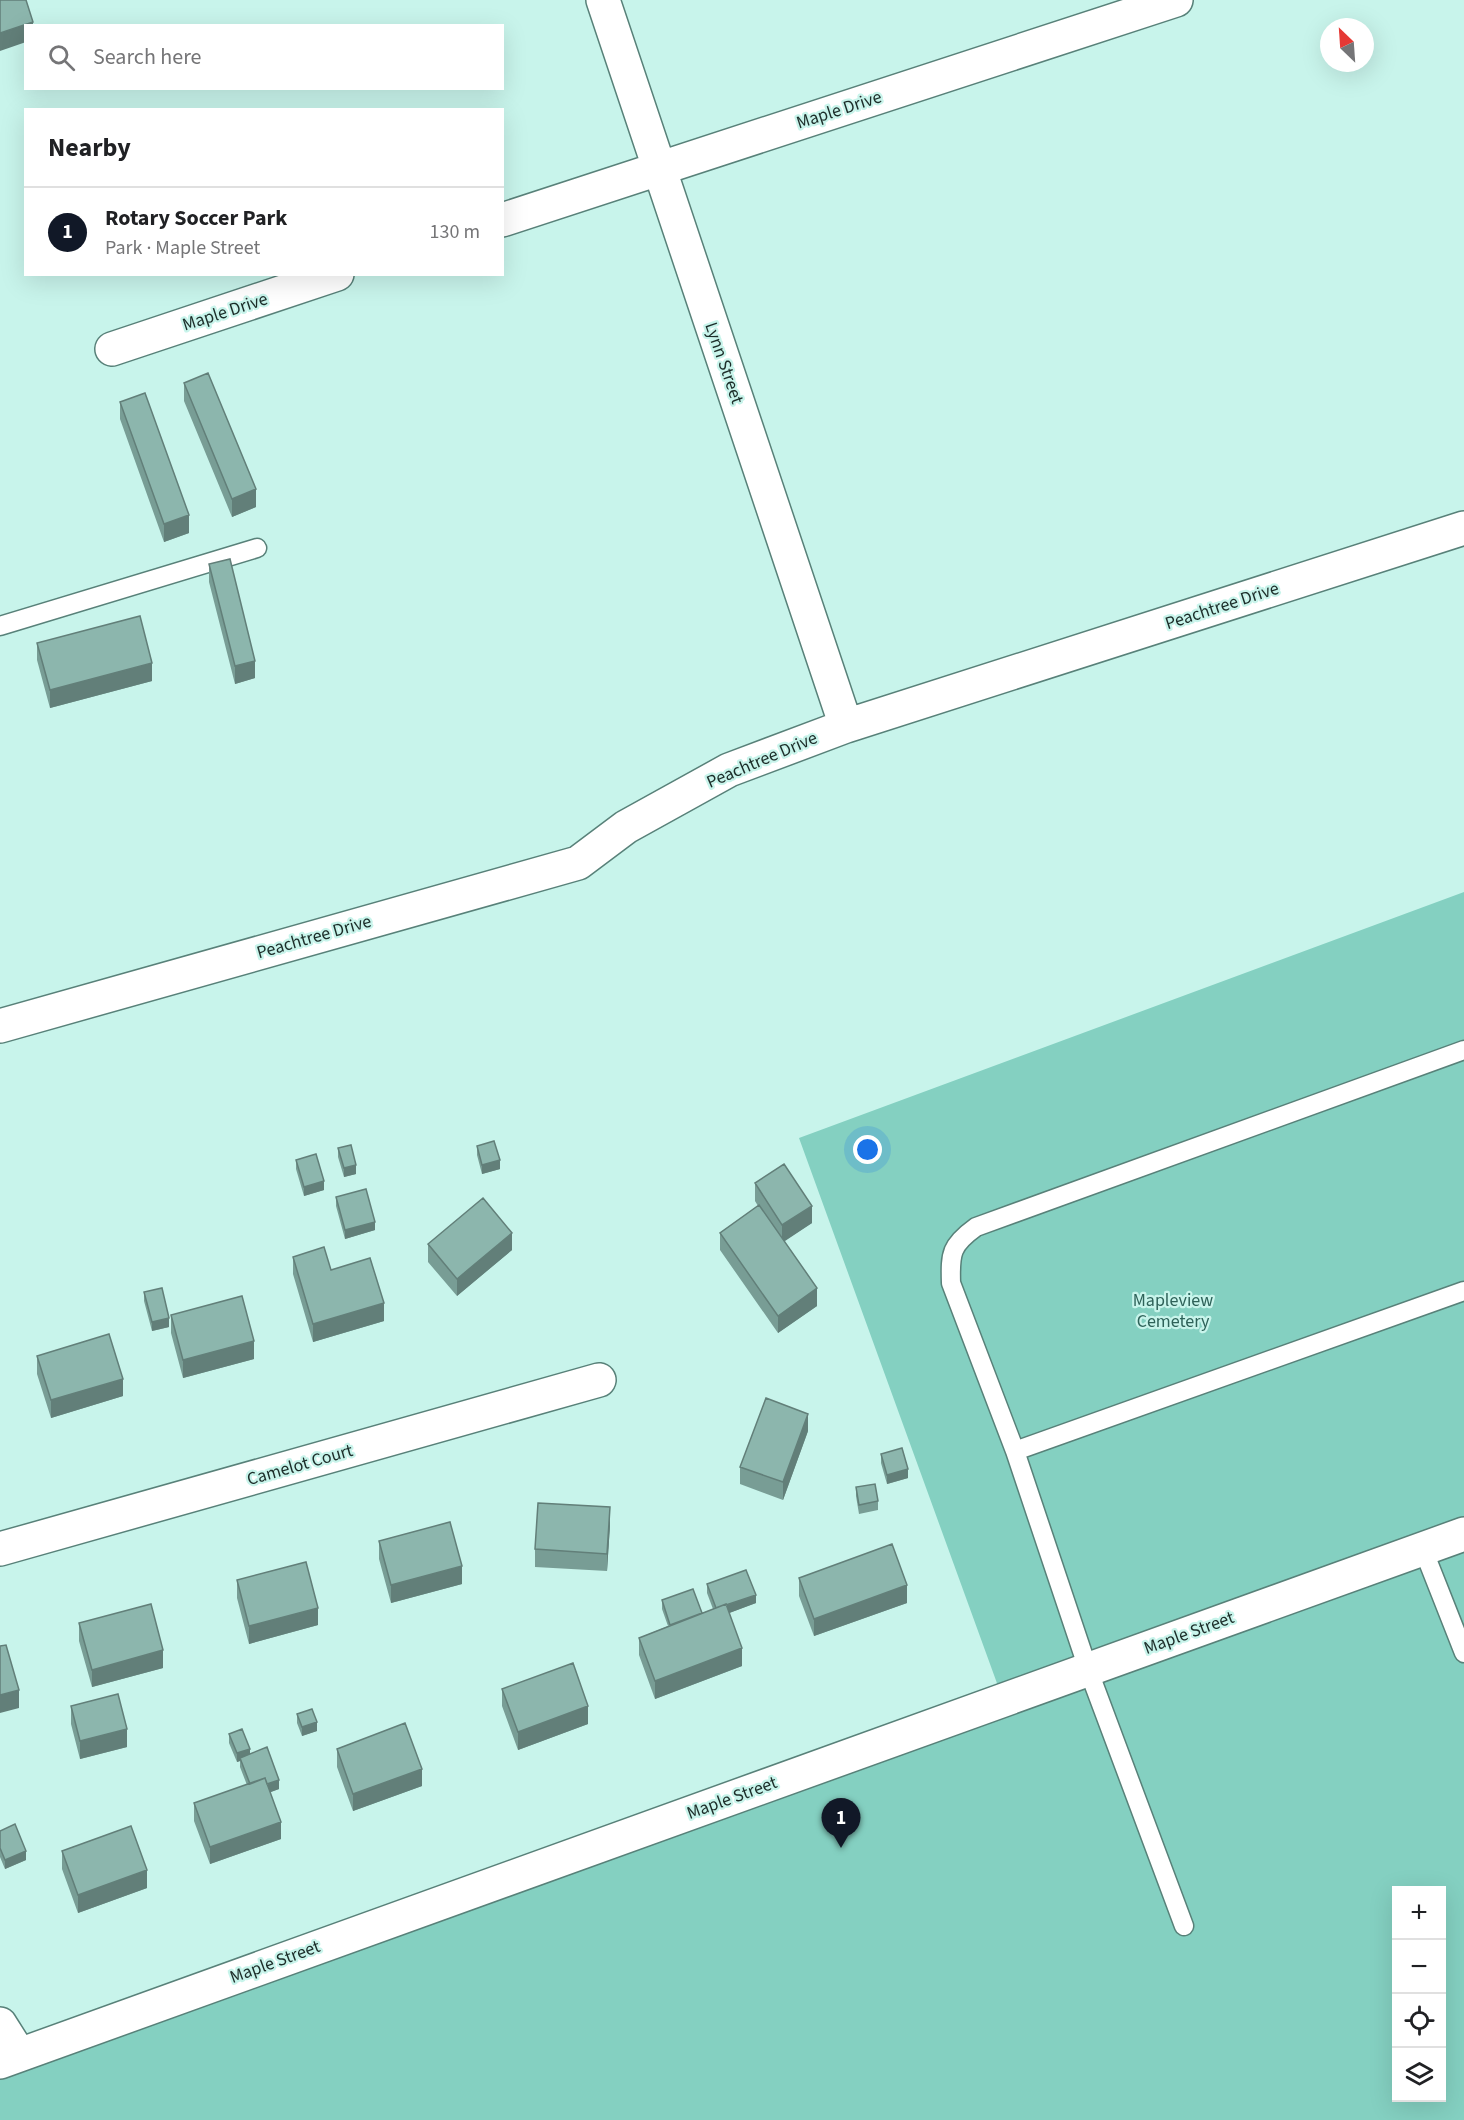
<!DOCTYPE html>
<meta charset="utf-8">
<style>
body{margin:0;font-family:"Source Sans 3",sans-serif;background:#f6f6f6;color:#202124}
.controls{position:absolute;right:18px;bottom:18px;display:grid;overflow:hidden;border-radius:0px;box-shadow:0 6px 24px #0002}
.controls button{width:54px;height:54px;display:grid;place-items:center;padding:0;border:0;border-bottom:2px solid #e0e0e0;background:#fff;color:#202124;font:30px sans-serif}
.compass{position:absolute;left:1320px;top:18px;width:54px;height:54px;border-radius:50%;background:#fff;box-shadow:0 6px 24px #0002;rotate:335deg}
.you{position:absolute;left:868px;top:1150px;width:21px;height:21px;margin:-15px;border:4px solid #fff;border-radius:50%;background:#1a73e8;box-shadow:0 0 0 9px #1a73e833}
.badge{display:grid;place-items:center;width:39px;height:39px;border-radius:50%;background:#111827;color:#fff;font-size:20px;font-weight:700}
.pin{position:absolute;translate:-50% -50px;filter:drop-shadow(0 2px 3px #0008)}
.pin::after{content:'';position:absolute;top:32px;width:21px;height:18px;background:inherit;clip-path:polygon(0 0,100% 0,50% 100%)}
.list{margin:0;padding:0;list-style:none}
h2{display:flex;justify-content:space-between;align-items:center;height:78px;margin:0;padding:0 24px;font-size:26px}
h2 small{font-size:20px;font-weight:400;color:#757577}
.list li{display:grid;grid-template-columns:39px 1fr auto;gap:18px;align-items:center;box-sizing:border-box;height:90px;padding:0 24px;border-top:2px solid #e0e0e0}
.list b{display:block;font-size:22px;white-space:nowrap}
.list p{margin:0;font-size:20px;white-space:nowrap;color:#757577}
.list em{font-size:20px;font-style:normal;color:#757577}
.icon{flex:none;width:33px;height:33px;fill:none;stroke:currentColor;stroke-width:2;stroke-linecap:round;stroke-linejoin:round}
.map{position:relative;flex:none;width:1464px;height:2120px;overflow:hidden}
.search{position:absolute;background:#fff;box-shadow:0 6px 24px #0002;left:24px;top:24px;width:480px;height:66px;display:flex;align-items:center;gap:15px;box-sizing:border-box;padding:0 21px;border-radius:0px;color:#757577;font-size:22px}
.panel{position:absolute;background:#fff;box-shadow:0 6px 24px #0002;left:24px;top:108px;width:480px;height:168px;border-radius:0px}
.map>svg:first-child{display:block}
</style>
<div class="map">
<svg width="1464" height="2120" viewBox="0 0 1464 2120">
<rect width="100%" height="100%" fill="#c8f4eb"/>
<path fill="#84d0c1" fill-rule="evenodd" d="M 1464,892 L 1464,2120 L 0,2120 L 0,2079 L 1006,1708 L 799,1138 ZM 1396,1890 L 1442,1890 L 1442,2098 L 1396,2098 Z"/>
<g fill="none" stroke-linecap="round" stroke-linejoin="round">
<g stroke="#588179" stroke-width="21">
<path id="lane" d="M 0,626 L 257,548
M 1464,1050 L 976,1227 C 951,1245 950,1253 951,1283 L 1015,1451 L 1464,1291
M 1015,1451 L 1088,1669 L 1184,1926
M 1423,1549 L 1464,1653"/>
</g>
<g stroke="#588179" stroke-width="36">
<path id="street" d="M 603,0 L 846,726
M 502,220 L 1176,0
M 112,349 L 337,274
M 0,1026 L 578,863 L 626,827 L 729,770 L 846,726 L 1464,528
M 0,1549 L 599,1380
M 0,2024 L 19,2054
M 0,2062 L 1464,1534"/>
</g>
<use href="#lane" stroke="#fff" stroke-width="18"/>
<use href="#street" stroke="#fff" stroke-width="33"/>
</g>
<path fill="#789d95" d="M 184,383 L 256,507 L 232,517 L 184,401 Z
M 120,402 L 189,533 L 164,542 L 120,419 Z
M 209,564 L 255,678 L 235,684 L 209,582 Z
M 37,643 L 152,681 L 50,708 L 37,660 Z
M 477,1146 L 500,1169 L 482,1174 L 477,1155 Z
M 338,1148 L 356,1174 L 344,1177 L 338,1157 Z
M 296,1160 L 324,1190 L 304,1196 L 296,1169 Z
M 755,1183 L 812,1223 L 784,1241 L 817,1306 L 778,1333 L 720,1250 L 720,1233 L 758,1206 L 755,1201 Z
M 336,1197 L 375,1230 L 345,1239 L 336,1206 Z
M 428,1244 L 512,1250 L 457,1296 L 428,1262 Z
M 293,1257 L 331,1270 L 384,1321 L 313,1342 L 293,1274 Z
M 144,1292 L 169,1327 L 152,1331 L 144,1301 Z
M 171,1315 L 254,1359 L 183,1378 L 171,1333 Z
M 37,1356 L 123,1396 L 51,1418 L 37,1374 Z
M 808,1431 L 783,1500 L 740,1484 L 740,1467 Z
M 881,1454 L 908,1478 L 887,1484 L 881,1463 Z
M 856,1487 L 878,1501 L 878,1510 L 859,1514 L 856,1496 Z
M 610,1525 L 607,1571 L 535,1567 L 535,1549 Z
M 379,1541 L 462,1584 L 391,1603 L 379,1559 Z
M 799,1578 L 907,1603 L 814,1636 L 799,1596 Z
M 237,1580 L 318,1625 L 249,1644 L 237,1598 Z
M 707,1584 L 756,1603 L 729,1613 L 742,1666 L 655,1699 L 639,1655 L 639,1638 L 668,1626 L 662,1609 L 662,1600 L 702,1613 L 713,1609 L 707,1593 Z
M 79,1623 L 163,1668 L 92,1687 L 79,1641 Z
M 502,1689 L 588,1724 L 518,1750 L 502,1706 Z
M 71,1706 L 127,1747 L 80,1759 L 71,1724 Z
M 297,1714 L 317,1731 L 302,1736 L 297,1723 Z
M 229,1734 L 250,1754 L 279,1789 L 270,1792 L 281,1839 L 210,1864 L 194,1821 L 194,1803 L 247,1785 L 240,1767 L 240,1761 L 237,1762 L 229,1743 Z
M 337,1749 L 422,1786 L 353,1811 L 337,1767 Z
M 0,1831 L 26,1860 L 5,1869 L 0,1857 Z
M 62,1851 L 147,1888 L 78,1913 L 62,1869 Z"/>
<path fill="#627f79" d="M 33,22 L 33,26 L 26,26 L 26,42 L 0,51 L 0,33 Z
M 256,489 L 256,507 L 232,517 L 232,499 Z
M 189,515 L 189,533 L 164,542 L 164,524 Z
M 255,661 L 255,678 L 235,684 L 235,666 Z
M 152,663 L 152,681 L 50,708 L 50,690 Z
M 500,1160 L 500,1169 L 482,1174 L 482,1165 Z
M 356,1165 L 356,1174 L 344,1177 L 344,1168 Z
M 324,1181 L 324,1190 L 304,1196 L 304,1187 Z
M 812,1206 L 812,1223 L 782,1243 L 782,1225 Z
M 375,1222 L 375,1230 L 345,1239 L 345,1230 Z
M 512,1233 L 512,1250 L 457,1296 L 457,1279 Z
M 817,1288 L 817,1306 L 778,1333 L 778,1316 Z
M 384,1303 L 384,1321 L 313,1342 L 313,1324 Z
M 169,1318 L 169,1327 L 152,1331 L 152,1322 Z
M 254,1341 L 254,1359 L 183,1378 L 183,1360 Z
M 123,1379 L 123,1396 L 51,1418 L 51,1400 Z
M 808,1414 L 808,1431 L 783,1500 L 783,1482 Z
M 908,1469 L 908,1478 L 887,1484 L 887,1475 Z
M 610,1507 L 610,1525 L 607,1571 L 607,1554 Z
M 462,1566 L 462,1584 L 391,1603 L 391,1585 Z
M 907,1585 L 907,1603 L 814,1636 L 814,1619 Z
M 756,1595 L 756,1603 L 716,1618 L 716,1609 Z
M 318,1608 L 318,1625 L 249,1644 L 249,1626 Z
M 742,1648 L 742,1666 L 655,1699 L 655,1681 Z
M 163,1650 L 163,1668 L 92,1687 L 92,1670 Z
M 19,1690 L 19,1708 L 0,1713 L 0,1695 Z
M 588,1706 L 588,1724 L 518,1750 L 518,1732 Z
M 317,1722 L 317,1731 L 302,1736 L 302,1727 Z
M 127,1729 L 127,1747 L 80,1759 L 80,1741 Z
M 250,1749 L 250,1758 L 240,1758 L 240,1761 L 237,1762 L 237,1753 Z
M 422,1769 L 422,1786 L 353,1811 L 353,1794 Z
M 279,1780 L 279,1789 L 253,1799 L 253,1790 Z
M 281,1822 L 281,1839 L 210,1864 L 210,1847 Z
M 26,1851 L 26,1860 L 5,1869 L 5,1860 Z
M 147,1870 L 147,1888 L 78,1913 L 78,1895 Z"/>
<path fill="#8cb6ad" stroke="#627f79" stroke-width="1.5" d="M 0,0 L 26,0 L 33,22 L 0,33 Z
M 208,373 L 256,489 L 232,499 L 184,383 Z
M 145,393 L 189,515 L 164,524 L 120,402 Z
M 230,559 L 255,661 L 235,666 L 209,564 Z
M 140,616 L 152,663 L 50,690 L 37,643 Z
M 494,1141 L 500,1160 L 482,1165 L 477,1146 Z
M 351,1145 L 356,1165 L 344,1168 L 338,1148 Z
M 316,1154 L 324,1181 L 304,1187 L 296,1160 Z
M 784,1164 L 812,1206 L 782,1225 L 755,1183 Z
M 366,1189 L 375,1222 L 345,1230 L 336,1197 Z
M 483,1198 L 512,1233 L 457,1279 L 428,1244 Z
M 759,1205 L 817,1288 L 778,1316 L 720,1233 Z
M 324,1247 L 331,1270 L 370,1258 L 384,1303 L 313,1324 L 293,1257 Z
M 162,1288 L 169,1318 L 152,1322 L 144,1292 Z
M 242,1296 L 254,1341 L 183,1360 L 171,1315 Z
M 109,1334 L 123,1379 L 51,1400 L 37,1356 Z
M 766,1398 L 808,1414 L 783,1482 L 740,1467 Z
M 902,1448 L 908,1469 L 887,1475 L 881,1454 Z
M 875,1484 L 878,1501 L 859,1505 L 856,1487 Z
M 538,1503 L 610,1507 L 607,1554 L 535,1549 Z
M 450,1522 L 462,1566 L 391,1585 L 379,1541 Z
M 892,1544 L 907,1585 L 814,1619 L 799,1578 Z
M 306,1562 L 318,1608 L 249,1626 L 237,1580 Z
M 746,1570 L 756,1595 L 726,1605 L 726,1604 L 716,1608 L 707,1584 Z
M 693,1589 L 702,1613 L 670,1625 L 662,1600 Z
M 151,1604 L 163,1650 L 92,1670 L 79,1623 Z
M 726,1604 L 742,1648 L 655,1681 L 639,1638 Z
M 6,1645 L 19,1690 L 0,1695 L 0,1646 Z
M 573,1663 L 588,1706 L 518,1732 L 502,1689 Z
M 118,1694 L 127,1729 L 80,1741 L 71,1706 Z
M 312,1709 L 317,1722 L 302,1727 L 297,1714 Z
M 405,1723 L 422,1769 L 353,1794 L 337,1749 Z
M 242,1729 L 250,1749 L 237,1753 L 229,1734 Z
M 267,1747 L 279,1780 L 267,1784 L 265,1778 L 250,1784 L 240,1758 Z
M 265,1778 L 281,1822 L 210,1847 L 194,1803 Z
M 15,1824 L 26,1851 L 5,1860 L 0,1848 L 0,1831 Z
M 131,1826 L 147,1870 L 78,1895 L 62,1851 Z"/>
<g text-anchor="middle" dominant-baseline="central" stroke-width="4.5" stroke-linejoin="round" paint-order="stroke">
<g font-size="18" fill="#1c2d29" stroke="#c8f4eb">
<text transform="translate(839 110) rotate(-18)">Maple Drive</text>
<text transform="translate(225 312) rotate(-18)">Maple Drive</text>
<text transform="translate(724 363) rotate(71)">Lynn Street</text>
<text transform="translate(1222 606) rotate(-18)">Peachtree Drive</text>
<text transform="translate(762 760) rotate(-23)">Peachtree Drive</text>
<text transform="translate(314 937) rotate(-16)">Peachtree Drive</text>
<text transform="translate(300 1465) rotate(-16)">Camelot Court</text>
<text transform="translate(1189 1633) rotate(-20)">Maple Street</text>
<text transform="translate(732 1798) rotate(-20)">Maple Street</text>
<text transform="translate(275 1962) rotate(-20)">Maple Street</text>
</g>
<g font-size="18" fill="#2e6259" stroke="#c8f4eb">
<text x="1173" y="1300">Mapleview<tspan x="1173" dy="21">Cemetery</tspan></text>
</g>
</g>
</svg>
<div class="controls">
<button>+</button>
<button>−</button>
<button><svg class="icon" aria-label="locate" viewBox="0 0 24 24"><circle cx="12" cy="12" r="6"/><path d="M12 2v4M12 18v4M2 12h4M18 12h4"/></svg></button>
<button><svg class="icon" aria-label="layers" viewBox="0 0 24 24"><path d="M12 4l9 5-9 5-9-5zM3 14l9 5 9-5"/></svg></button>
</div>
<svg class="compass" viewBox="-18 -18 36 36"><path d="M0-13l5 13h-10z" fill="#e53935"/><path d="M0 13l5-13h-10z" fill="#757577"/></svg>
<div class="you"></div>
<div class="pin badge" style="left:841px;top:1848px">1</div>
<div class="search"><svg class="icon" aria-label="search" viewBox="0 0 24 24"><circle cx="10" cy="10" r="6"/><path d="M15 15l6 6"/></svg>Search here</div>
<section class="panel">
<h2>Nearby<small></small></h2>
<ul class="list">
<li><span class="badge">1</span><div><b>Rotary Soccer Park</b><p>Park · Maple Street</p></div><em>130 m</em></li>
</ul>
</section>
</div>
